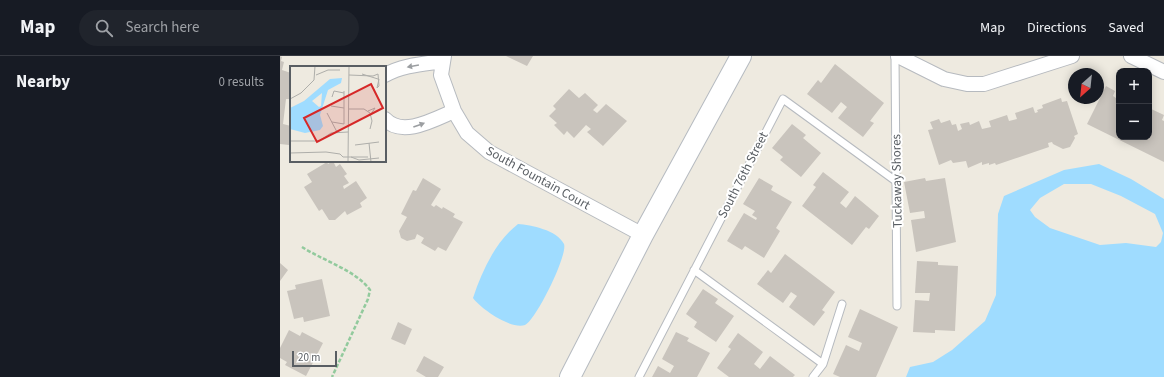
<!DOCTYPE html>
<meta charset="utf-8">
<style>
body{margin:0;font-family:"Source Sans 3",sans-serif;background:#20242c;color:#f1f3f6}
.controls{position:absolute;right:12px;top:12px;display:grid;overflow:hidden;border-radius:8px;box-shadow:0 2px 10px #0003}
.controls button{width:36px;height:36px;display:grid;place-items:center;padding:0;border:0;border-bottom:1px solid #363941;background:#171b24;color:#f1f3f6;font:20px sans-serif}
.compass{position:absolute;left:788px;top:12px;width:36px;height:36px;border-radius:50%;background:#171b24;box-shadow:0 2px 10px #0003;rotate:207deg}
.scale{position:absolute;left:12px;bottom:10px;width:45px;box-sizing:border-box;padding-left:4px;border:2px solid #595e63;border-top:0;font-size:11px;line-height:14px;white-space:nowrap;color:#595e63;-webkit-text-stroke:3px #fff;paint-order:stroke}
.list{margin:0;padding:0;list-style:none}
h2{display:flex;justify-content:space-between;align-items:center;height:52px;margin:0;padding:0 16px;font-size:17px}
h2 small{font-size:13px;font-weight:400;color:#9ea1a6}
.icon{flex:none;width:22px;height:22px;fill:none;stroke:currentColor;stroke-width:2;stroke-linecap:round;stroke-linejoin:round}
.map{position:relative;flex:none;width:884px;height:321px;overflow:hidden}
header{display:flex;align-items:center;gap:24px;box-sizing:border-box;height:56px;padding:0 20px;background:#171b24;border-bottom:1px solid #363941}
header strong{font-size:19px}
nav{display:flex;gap:22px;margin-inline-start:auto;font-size:14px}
.search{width:280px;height:36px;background:#20242c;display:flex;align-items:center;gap:10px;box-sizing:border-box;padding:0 14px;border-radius:22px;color:#9ea1a6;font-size:15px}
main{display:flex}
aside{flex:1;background:#171b24}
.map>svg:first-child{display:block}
</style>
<header>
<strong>Map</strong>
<div class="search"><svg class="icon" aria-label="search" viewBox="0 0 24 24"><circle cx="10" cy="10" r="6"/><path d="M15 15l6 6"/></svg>Search here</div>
<nav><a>Map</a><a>Directions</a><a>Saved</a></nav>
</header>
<main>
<aside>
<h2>Nearby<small>0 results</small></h2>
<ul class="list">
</ul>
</aside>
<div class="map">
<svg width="884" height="321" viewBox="0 0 884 321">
<rect width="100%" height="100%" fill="#eeeae0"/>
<path fill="#9fdcff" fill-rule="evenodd" d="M 819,108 L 851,123 L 884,143 L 884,321 L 626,321 L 630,311 L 653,306 L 672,294 L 705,265 L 716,239 L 718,158 L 724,140 L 784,114 ZM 784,128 L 811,128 L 841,140 L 875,158 L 883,177 L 881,186 L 876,191 L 846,187 L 820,189 L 770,172 L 755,161 L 750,154 L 760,142 Z
M 238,168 C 251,169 277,174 284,188 C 288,199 256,264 245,269 C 231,274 200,252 193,242 C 202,215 215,186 238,168 Z"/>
<path fill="#c9c4bd" d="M 0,0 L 2,1 L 1,5 L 4,6 L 2,14 L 11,17 L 11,43 L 6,43 L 3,68 L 11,70 L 11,84 L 9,89 L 0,88 Z
M 226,0 L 253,0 L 247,10 Z
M 555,8 L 604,47 L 590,65 L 594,67 L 583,81 L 558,62 L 567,51 L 561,46 L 552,57 L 527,38 L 538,24 L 541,27 Z
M 826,30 L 835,35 L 833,40 L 839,44 L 839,81 L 869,81 L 869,52 L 884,59 L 882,64 L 884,65 L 884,106 L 807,68 Z
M 289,33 L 299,42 L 305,37 L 318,49 L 313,54 L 317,57 L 326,48 L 347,65 L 323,90 L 307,76 L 311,73 L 306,69 L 294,82 L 287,75 L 284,79 L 274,69 L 277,67 L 269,60 L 276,53 L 273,50 Z
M 781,42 L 782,46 L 787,45 L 798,78 L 794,80 L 795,82 L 790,91 L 783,93 L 773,88 L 772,86 L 768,87 L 769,91 L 716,109 L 715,107 L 709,109 L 709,107 L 702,109 L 702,106 L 688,112 L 686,105 L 673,107 L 671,104 L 659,109 L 648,74 L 653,73 L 650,66 L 659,63 L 661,67 L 670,64 L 672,69 L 676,68 L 678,75 L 682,73 L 680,68 L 689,66 L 690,69 L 699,65 L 702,73 L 711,71 L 709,65 L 727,59 L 729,65 L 737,63 L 735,57 L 753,51 L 755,57 L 758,56 L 757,54 L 763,52 L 762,49 Z
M 512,68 L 526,79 L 523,82 L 541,97 L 521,121 L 500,104 L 503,101 L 492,92 Z
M 53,105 L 56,111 L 60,108 L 67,118 L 64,120 L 69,127 L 63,130 L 64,133 L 76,125 L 87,142 L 80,147 L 82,151 L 67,159 L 65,155 L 55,164 L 49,164 L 42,153 L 39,155 L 24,131 L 32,126 L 27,118 L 47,106 L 48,108 Z
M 543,116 L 569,136 L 560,147 L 566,152 L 575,140 L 599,160 L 589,173 L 586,171 L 572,189 L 522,150 L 536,131 L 533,129 Z
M 143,122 L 161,133 L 151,149 L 154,151 L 156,149 L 162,153 L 163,151 L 175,158 L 173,161 L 183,166 L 166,195 L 158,191 L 155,195 L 141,187 L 144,182 L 137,178 L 135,183 L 127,185 L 121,182 L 119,175 L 127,161 L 121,158 L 133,134 L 136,135 Z
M 479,122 L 493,130 L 491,134 L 512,146 L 496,172 L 500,175 L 484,202 L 465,190 L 462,194 L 447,185 L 464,157 L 476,164 L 477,162 L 472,159 L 475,155 L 463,148 Z
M 645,122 L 646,125 L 665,122 L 676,186 L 636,196 L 631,164 L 645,162 L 644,155 L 630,157 L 624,126 Z
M 505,198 L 555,236 L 542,254 L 545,256 L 534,270 L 509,251 L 517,240 L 511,236 L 503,247 L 477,228 L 488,214 L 491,217 Z
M 637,205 L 658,206 L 658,209 L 678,210 L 675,275 L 655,274 L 655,277 L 633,276 L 635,244 L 649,245 L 650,237 L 635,237 Z
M 0,207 L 8,214 L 0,225 Z
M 42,223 L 50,260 L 24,266 L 23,261 L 14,263 L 7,235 L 16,233 L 15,229 Z
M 423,233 L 438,243 L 435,247 L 454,260 L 436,286 L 414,271 L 417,266 L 406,258 Z
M 580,253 L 618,271 L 596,321 L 560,321 L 553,318 L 566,289 L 579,295 L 582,287 L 568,281 Z
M 118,266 L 132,273 L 125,289 L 111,283 Z
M 9,274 L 20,280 L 22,276 L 43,287 L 26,320 L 5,309 L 7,306 L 0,302 L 0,292 Z
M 396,276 L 409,282 L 407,285 L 430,297 L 417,321 L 372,321 L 378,310 L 390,317 L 394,310 L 382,303 Z
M 458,277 L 483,296 L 474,308 L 480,313 L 490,300 L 515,319 L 513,321 L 449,321 L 437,312 L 451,293 L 448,291 Z
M 144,300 L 164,311 L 158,321 L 146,321 L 136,315 Z"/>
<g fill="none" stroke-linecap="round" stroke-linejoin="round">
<g stroke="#b6babf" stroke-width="9">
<path id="lane" d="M 615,0 L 617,250
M 414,214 L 543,308
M 359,321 L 503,43 L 617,126
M 533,321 L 543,308 L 562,248"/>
</g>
<g stroke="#b6babf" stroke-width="16">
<path id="street" d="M 164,0 L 161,19 L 174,55 L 187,77 L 209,96 L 222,103 L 363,179
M 618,0 L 664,23 L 687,28 L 704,28 L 792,0
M 851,0 L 884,16
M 105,19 C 123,9 143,8 163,5
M 105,63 C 122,82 155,63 174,55"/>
</g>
<g stroke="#b6bbc1" stroke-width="22">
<path id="secondary" d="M 290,321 L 363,179 L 461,0"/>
</g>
<path stroke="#92ca9d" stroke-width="2.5" stroke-dasharray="4 2" stroke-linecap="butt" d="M 22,191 C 42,204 77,215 90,234 L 88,243 L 52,321"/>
<use href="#lane" stroke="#fff" stroke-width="7"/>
<use href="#street" stroke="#fff" stroke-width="14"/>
<use href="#secondary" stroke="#fff" stroke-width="20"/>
</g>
<defs><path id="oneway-solid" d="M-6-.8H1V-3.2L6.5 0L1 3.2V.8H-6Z"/></defs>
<g fill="#9b9ea1">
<use href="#oneway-solid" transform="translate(133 10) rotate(170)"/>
<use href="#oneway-solid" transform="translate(139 69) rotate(-20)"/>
</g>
<g text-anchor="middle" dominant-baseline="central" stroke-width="4" stroke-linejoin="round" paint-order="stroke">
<g font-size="13" fill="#595e63" stroke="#fff">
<text transform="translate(463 119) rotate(-63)">South 76th Street</text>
<text transform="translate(258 122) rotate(29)">South Fountain Court</text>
<text transform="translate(617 125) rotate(-91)">Tuckaway Shores</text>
</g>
</g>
<g transform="translate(10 10)">
<rect width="96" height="96" fill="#eeeae0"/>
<path d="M 52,12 L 51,17 L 38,24 L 30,49 L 33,60 L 30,64 L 15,67 L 0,63 L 0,42 L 14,35 L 40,13 ZM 32,27 L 31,40 L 29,41 L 22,35 Z" fill="#9fdcff" fill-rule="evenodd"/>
<path fill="none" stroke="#aeaeaa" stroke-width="1" d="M 25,0 L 58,0M 72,8 L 88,13M 26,9 L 38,4 L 50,4M 59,9 L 83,10 L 88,8 L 89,20 L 87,22 L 89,13M 42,31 L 44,25 L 54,27M 0,33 L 11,27 L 24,14 L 25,0M 41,40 L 54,42M 59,43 L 74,43 L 80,47 L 82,55 L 80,63M 78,45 L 85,42 L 81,48M 37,47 L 47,66M 42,56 L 54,58 L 54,25M 0,75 L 29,75 L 41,67 L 58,66M 79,77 L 81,96M 65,79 L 89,76M 0,87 L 36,86 L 50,88 L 53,91 L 78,91M 61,91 L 69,94 L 89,92M 58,96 L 59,0"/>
<path fill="#d62828" fill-opacity="0.15" stroke="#d62828" stroke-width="2" d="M 81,18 L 93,42 L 27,76 L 14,52 Z"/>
<rect width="96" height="96" fill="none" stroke="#595e63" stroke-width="2"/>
</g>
</svg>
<div class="controls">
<button>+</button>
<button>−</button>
</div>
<svg class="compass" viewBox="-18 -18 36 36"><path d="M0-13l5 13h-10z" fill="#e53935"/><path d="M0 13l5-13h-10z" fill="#9ea1a6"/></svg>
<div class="scale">20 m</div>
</div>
</main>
